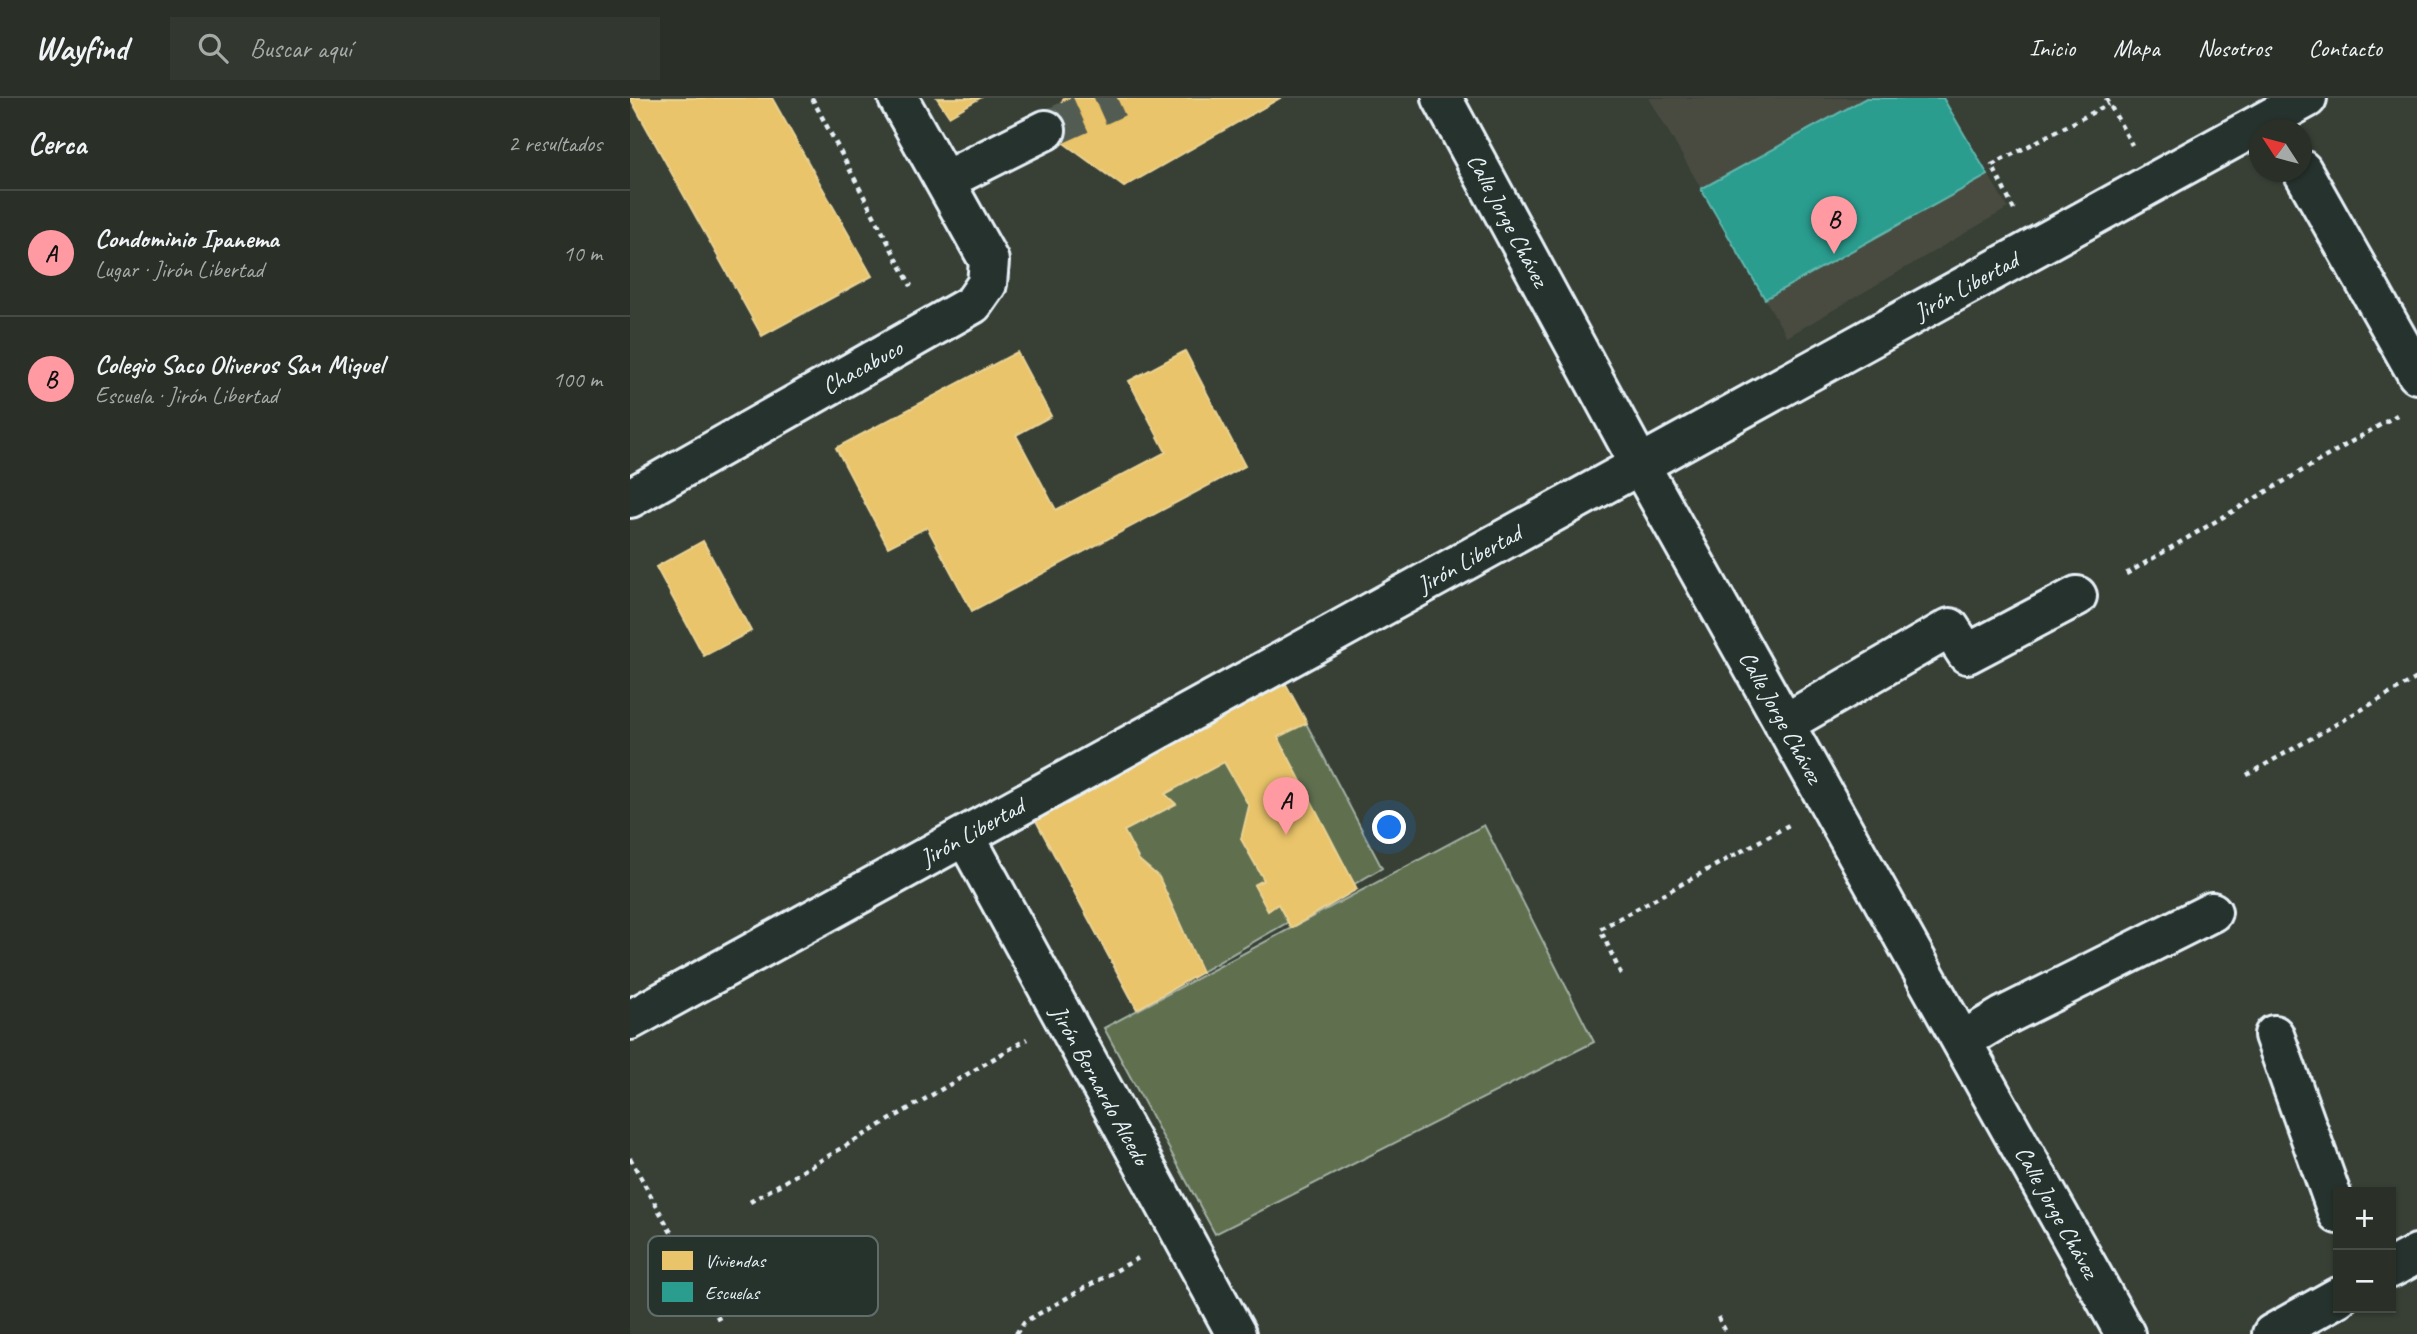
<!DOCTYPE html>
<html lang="es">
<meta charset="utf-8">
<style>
body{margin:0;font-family:Caveat,sans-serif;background:#323830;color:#f1f3f6}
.controls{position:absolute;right:21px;bottom:21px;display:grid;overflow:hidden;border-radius:0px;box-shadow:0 2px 5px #0004}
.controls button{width:63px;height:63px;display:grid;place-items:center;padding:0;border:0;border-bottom:2px solid #464b45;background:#2a3028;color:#f1f3f6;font:35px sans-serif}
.compass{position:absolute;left:1619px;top:21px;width:63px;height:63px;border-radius:50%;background:#2a3028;box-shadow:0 2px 5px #0004;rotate:306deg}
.you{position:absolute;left:760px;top:730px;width:24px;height:24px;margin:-18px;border:5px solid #fff;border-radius:50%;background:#1a73e8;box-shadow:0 0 0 10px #1a73e833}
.badge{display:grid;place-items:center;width:46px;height:46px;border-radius:50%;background:#ff9aa2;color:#111;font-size:23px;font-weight:700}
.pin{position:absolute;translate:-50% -58px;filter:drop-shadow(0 2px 4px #0008)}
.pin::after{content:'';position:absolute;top:37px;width:24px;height:21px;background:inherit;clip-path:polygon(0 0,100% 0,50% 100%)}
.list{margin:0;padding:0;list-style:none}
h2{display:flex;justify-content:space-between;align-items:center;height:91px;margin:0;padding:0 28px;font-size:30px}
h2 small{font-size:23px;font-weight:400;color:#a5a9a8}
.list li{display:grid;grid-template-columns:46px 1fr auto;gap:21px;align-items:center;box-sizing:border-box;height:126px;padding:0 28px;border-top:2px solid #464b45}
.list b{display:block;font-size:26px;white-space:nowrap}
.list p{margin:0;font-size:23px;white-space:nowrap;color:#a5a9a8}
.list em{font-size:23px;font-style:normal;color:#a5a9a8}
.icon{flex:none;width:38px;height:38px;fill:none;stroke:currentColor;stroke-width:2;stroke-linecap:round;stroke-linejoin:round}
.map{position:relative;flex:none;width:1787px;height:1236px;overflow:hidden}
header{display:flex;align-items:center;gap:42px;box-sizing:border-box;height:98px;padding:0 35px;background:#2a3028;border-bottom:2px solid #464b45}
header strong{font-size:33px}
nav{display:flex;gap:38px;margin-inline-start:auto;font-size:24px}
.search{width:490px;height:63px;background:#323830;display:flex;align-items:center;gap:18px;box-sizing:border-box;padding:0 24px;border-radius:0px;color:#a5a9a8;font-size:26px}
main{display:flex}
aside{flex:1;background:#2a3028}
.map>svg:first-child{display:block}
</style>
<header>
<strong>Wayfind</strong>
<div class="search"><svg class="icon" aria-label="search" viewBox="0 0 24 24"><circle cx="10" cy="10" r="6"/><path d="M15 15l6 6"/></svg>Buscar aquí</div>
<nav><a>Inicio</a><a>Mapa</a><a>Nosotros</a><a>Contacto</a></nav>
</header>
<main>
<aside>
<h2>Cerca<small>2 resultados</small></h2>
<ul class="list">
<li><span class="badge">A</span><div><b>Condominio Ipanema</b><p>Lugar · Jirón Libertad</p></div><em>10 m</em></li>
<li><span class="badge">B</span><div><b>Colegio Saco Oliveros San Miguel</b><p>Escuela · Jirón Libertad</p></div><em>100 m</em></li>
</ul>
</aside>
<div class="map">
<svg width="1787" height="1236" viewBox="0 0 1787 1236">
<rect width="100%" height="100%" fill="#384036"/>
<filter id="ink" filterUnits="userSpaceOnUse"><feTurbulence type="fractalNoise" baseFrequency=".0143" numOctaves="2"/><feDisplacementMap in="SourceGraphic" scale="14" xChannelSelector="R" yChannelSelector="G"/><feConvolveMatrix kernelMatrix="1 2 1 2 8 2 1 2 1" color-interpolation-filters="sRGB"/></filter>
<g filter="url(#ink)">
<path fill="#484c40" d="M 1019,0 L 1313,0 L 1378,110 L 1157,239 Z"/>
<path fill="#606f50" stroke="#a4b0a4" stroke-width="2" d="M 646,568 L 752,770 L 507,911 L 396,704 Z
M 854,727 L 964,944 L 585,1136 L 474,930 Z"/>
<path fill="#e9c46a" stroke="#e9d295" stroke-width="2" d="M 0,0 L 142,0 L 242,178 L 132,238 Z
M 307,0 L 350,0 L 319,18 Z
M 434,0 L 650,0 L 494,89 L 416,32 Z
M 555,253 L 615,368 L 342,513 L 297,429 L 258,449 L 206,350 L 387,254 L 421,318 L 386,337 L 426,412 L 536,354 L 499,283 Z
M 73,443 L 121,533 L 74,558 L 26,469 Z
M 646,568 L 677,625 L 648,639 L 727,791 L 661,830 L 648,806 L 638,813 L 624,787 L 634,782 L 611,741 L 619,708 L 594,664 L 535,696 L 546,706 L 494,733 L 509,762 L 529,779 L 572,874 L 507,911 L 396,704 Z"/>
<path fill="#2a9d8f" stroke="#63b6ae" stroke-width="2" d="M 1236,0 L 1313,0 L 1358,77 L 1135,201 L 1071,91 Z"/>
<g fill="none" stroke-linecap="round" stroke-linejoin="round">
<path stroke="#525b53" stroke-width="38" stroke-dasharray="38 19" stroke-linecap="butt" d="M 416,32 L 487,0"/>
<g stroke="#e8f1f8" stroke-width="44">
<path id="minor" d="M 812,0 L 1010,367 L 1495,1236
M 1672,72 L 1787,276
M 316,82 L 416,32
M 0,400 L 343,206 L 357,186 L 359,163 L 268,0
M 1154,626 L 1320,530 L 1337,556 L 1447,498
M 335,738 L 606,1236
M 0,922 L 1677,0
M 1644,937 L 1708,1116
M 1332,943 L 1372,919 L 1582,814"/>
</g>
<g stroke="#e8f1f8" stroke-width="44">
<path id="major" d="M 1761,1170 L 1787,1156
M 1642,1236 L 1708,1199"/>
</g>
<path stroke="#e8f1f8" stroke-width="4.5" stroke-dasharray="5 5" stroke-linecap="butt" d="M 182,0 L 281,188
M 1476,0 L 1502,47
M 1384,112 L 1362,67 L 1479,6
M 1496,476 L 1767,317
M 1617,677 L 1787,580
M 991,876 L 970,831 L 1159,727
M 0,1060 L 91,1225
M 120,1104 L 397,941
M 1088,1219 L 1097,1236
M 386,1236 L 394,1224 L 512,1158"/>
<use href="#minor" stroke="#26332d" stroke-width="38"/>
<use href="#major" stroke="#26332d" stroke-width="38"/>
</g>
</g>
<g text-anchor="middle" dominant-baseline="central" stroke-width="7" stroke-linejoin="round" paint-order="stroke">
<g font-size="24" fill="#e8f1f8" stroke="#26332d">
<text transform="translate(878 122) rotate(62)">Calle Jorge Chávez</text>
<text transform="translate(1336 188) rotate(-29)">Jirón Libertad</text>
<text transform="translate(232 269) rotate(-29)">Chacabuco</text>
<text transform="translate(839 461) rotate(-29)">Jirón Libertad</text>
<text transform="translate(1151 619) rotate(61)">Calle Jorge Chávez</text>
<text transform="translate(342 734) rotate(-29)">Jirón Libertad</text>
<text transform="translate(470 987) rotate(61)">Jirón Bernardo Alcedo</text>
<text transform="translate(1427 1114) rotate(61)">Calle Jorge Chávez</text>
</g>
</g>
<rect x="18" y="1138" width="230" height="80" rx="10" fill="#26332d" stroke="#606c6a" stroke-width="2"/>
<rect x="32" y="1153" width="31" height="19" fill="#e9c46a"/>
<rect x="32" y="1184" width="31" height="20" fill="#2a9d8f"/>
<g font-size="19" fill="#e8f1f8">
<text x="75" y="1169">Viviendas</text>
<text x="75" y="1201">Escuelas</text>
</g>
</svg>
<div class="controls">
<button>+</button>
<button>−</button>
</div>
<svg class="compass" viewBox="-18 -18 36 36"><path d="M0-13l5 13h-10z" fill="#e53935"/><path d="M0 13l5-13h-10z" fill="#a5a9a8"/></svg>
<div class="you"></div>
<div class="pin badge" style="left:656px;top:737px">A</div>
<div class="pin badge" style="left:1204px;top:156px">B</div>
</div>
</main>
